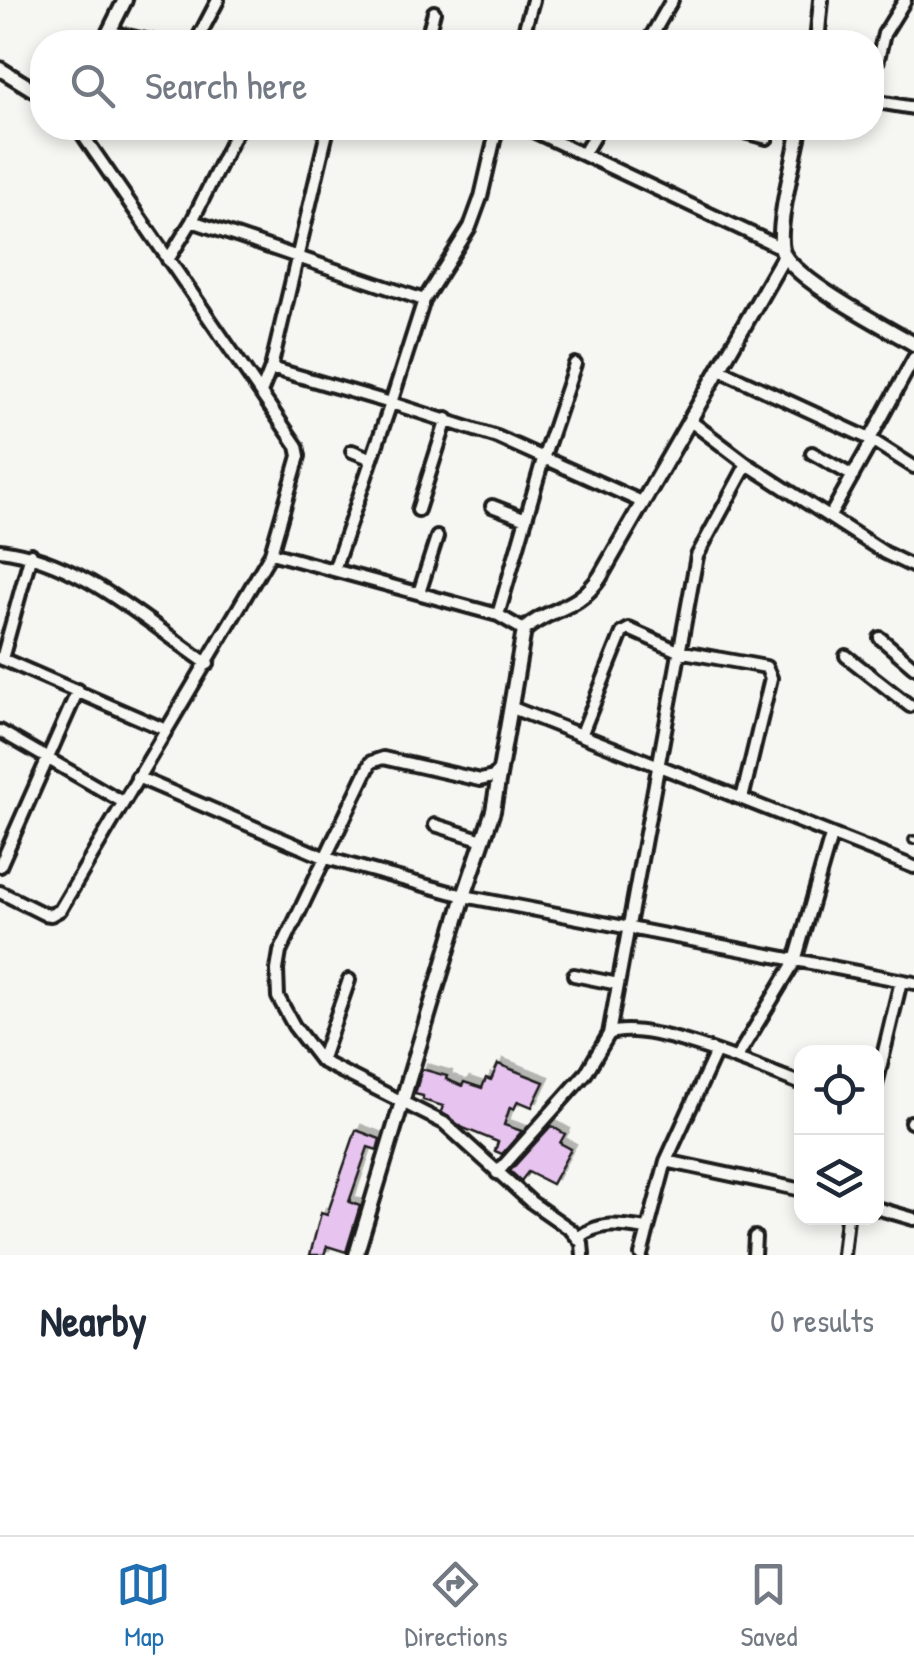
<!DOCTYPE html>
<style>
body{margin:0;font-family:"Patrick Hand",sans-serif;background:#f2f2f3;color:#1f2937}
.controls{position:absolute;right:30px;bottom:30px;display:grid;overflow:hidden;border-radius:20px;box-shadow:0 5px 15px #0003}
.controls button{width:90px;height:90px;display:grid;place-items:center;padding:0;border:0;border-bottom:2px solid #e0e1e3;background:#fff;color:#1f2937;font:50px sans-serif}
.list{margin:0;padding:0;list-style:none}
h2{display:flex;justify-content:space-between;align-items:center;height:130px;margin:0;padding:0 40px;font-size:42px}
h2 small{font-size:32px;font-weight:400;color:#747a83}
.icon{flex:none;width:55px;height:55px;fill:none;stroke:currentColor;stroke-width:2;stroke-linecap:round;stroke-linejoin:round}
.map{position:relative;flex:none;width:914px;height:1255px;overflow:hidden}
.search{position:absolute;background:#fff;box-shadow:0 5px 15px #0003;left:30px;right:30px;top:30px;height:110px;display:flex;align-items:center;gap:25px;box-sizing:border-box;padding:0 35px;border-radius:40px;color:#747a83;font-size:38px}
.sheet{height:280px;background:#fff}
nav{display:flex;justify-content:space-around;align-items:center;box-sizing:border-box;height:140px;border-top:2px solid #e0e1e3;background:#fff;font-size:28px;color:#747a83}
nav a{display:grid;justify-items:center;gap:5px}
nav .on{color:#1f6fb2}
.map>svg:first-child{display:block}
</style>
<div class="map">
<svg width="914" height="1255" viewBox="0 0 914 1255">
<defs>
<filter id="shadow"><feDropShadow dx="5" dy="-5" stdDeviation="0" flood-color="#0004"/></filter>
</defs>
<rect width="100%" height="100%" fill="#f6f6f2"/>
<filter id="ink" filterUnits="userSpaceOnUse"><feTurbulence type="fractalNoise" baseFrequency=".01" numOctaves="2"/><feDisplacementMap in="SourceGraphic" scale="20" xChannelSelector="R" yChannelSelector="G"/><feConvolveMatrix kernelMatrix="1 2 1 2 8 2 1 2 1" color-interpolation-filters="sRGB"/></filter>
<g filter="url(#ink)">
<path fill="#e7c3ef" stroke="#1c1c1c" stroke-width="2.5" filter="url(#shadow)" d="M 498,1064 L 544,1082 L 532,1107 L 518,1101 L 514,1109 L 510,1107 L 504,1125 L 522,1131 L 502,1154 L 495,1151 L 498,1142 L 463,1128 L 441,1112 L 443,1106 L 423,1100 L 423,1096 L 415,1094 L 422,1069 L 447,1076 L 446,1079 L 462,1086 L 464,1082 L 482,1088 L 486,1078 L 491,1080 Z
M 551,1126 L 565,1134 L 560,1143 L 571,1149 L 552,1184 L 528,1172 L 521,1181 L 510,1171 Z
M 356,1130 L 380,1139 L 377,1150 L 368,1147 L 349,1202 L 360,1206 L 346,1252 L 327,1246 L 324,1255 L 310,1255 L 321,1213 L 327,1215 Z"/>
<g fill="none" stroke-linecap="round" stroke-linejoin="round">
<g stroke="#1c1c1c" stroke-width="12">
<path id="service" d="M 913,840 L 914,840"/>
</g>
<g stroke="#1c1c1c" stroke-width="18">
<path id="minor" d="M 109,32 L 155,42
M 196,42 L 218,0
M 426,42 L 434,12
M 521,42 L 533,0
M 648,42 L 672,0
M 872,84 L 884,34 L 905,0
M 872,101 L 914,108
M 527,128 L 782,248
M 729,128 L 767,138
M 584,153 L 599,128
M 192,221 L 424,300
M 168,260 L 192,221 L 238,128
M 271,368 L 391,403 L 424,300 L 470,227 L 481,197 L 497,128
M 718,369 L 870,439 L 914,467
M 261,393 L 271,368 L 328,128
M 689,420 L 747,464
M 870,439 L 914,358
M 352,451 L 372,459
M 812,453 L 853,476
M 492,506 L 526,519
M 418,510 L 447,419
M 830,516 L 872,441
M 0,550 C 80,560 143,619 208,664
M 271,553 L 498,615 L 524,630
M 334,570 L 391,403 L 497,437 L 642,502
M 419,593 L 437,537
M 498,615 L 544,456 L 575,364
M 880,638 L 914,667
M 846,656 L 910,706
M 0,658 L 166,730
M 2,659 L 31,554
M 510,707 L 914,867
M 0,731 L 123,802
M 582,733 L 622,633 L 629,629 L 678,651 L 766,667 L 771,678 L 742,799
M 501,768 L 493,777 L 480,780 L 383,758 L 371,762 L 280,952 L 277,970 L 278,997 L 294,1026 L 321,1061 L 444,1123 L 531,1202 L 571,1230 L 582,1243 L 583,1255
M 137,777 L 326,858 L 464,896 L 914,983
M 435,825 L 483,840
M 0,866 L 78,690
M 0,892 L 44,914 L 51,915 L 60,910 L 271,553 L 299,456 L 297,446 L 78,128
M 574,975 L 618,984
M 609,1034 C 645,1018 762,1069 802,1084
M 736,1059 L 795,961 L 831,836
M 321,1061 L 349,980
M 876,1085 L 901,981
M 911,1122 L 914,1123
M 666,1161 L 802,1190
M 497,1173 L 586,1073 L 609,1034 L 697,556 L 747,464 L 885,553 L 914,567
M 876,1208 L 914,1219
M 579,1237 C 601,1221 621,1225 647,1229
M 641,1255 L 666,1161 L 715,1054
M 754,1255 L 755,1237
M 843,1255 L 847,1218"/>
</g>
<g stroke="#1c1c1c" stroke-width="20">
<path id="tertiary" d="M 104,42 L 125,0
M 817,42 L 821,0
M 0,69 L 42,95
M 800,128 C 795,156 776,225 782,250 C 790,278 887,328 914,344
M 356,1255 L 464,896 L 493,811 L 524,630 C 551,606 576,612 600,577 L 784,256"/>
</g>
<use href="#service" stroke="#f6f6f2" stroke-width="5"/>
<use href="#minor" stroke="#f6f6f2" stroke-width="10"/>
<use href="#tertiary" stroke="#f6f6f2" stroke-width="12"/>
</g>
</g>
</svg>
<div class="controls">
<button><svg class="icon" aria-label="locate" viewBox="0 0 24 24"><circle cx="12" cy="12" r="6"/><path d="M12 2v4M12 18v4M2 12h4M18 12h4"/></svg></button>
<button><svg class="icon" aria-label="layers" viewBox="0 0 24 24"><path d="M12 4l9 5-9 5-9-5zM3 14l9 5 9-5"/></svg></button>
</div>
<div class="search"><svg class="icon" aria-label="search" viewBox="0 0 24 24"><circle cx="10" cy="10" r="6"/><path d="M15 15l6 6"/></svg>Search here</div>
</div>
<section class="sheet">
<h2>Nearby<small>0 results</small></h2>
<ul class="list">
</ul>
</section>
<nav>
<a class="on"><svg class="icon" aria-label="map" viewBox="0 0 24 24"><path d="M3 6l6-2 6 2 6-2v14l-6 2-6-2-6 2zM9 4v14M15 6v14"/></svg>Map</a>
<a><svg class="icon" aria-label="directions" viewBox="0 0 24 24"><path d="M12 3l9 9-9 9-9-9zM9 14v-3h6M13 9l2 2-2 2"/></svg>Directions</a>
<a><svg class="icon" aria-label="saved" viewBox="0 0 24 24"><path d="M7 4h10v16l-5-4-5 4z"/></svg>Saved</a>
</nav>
